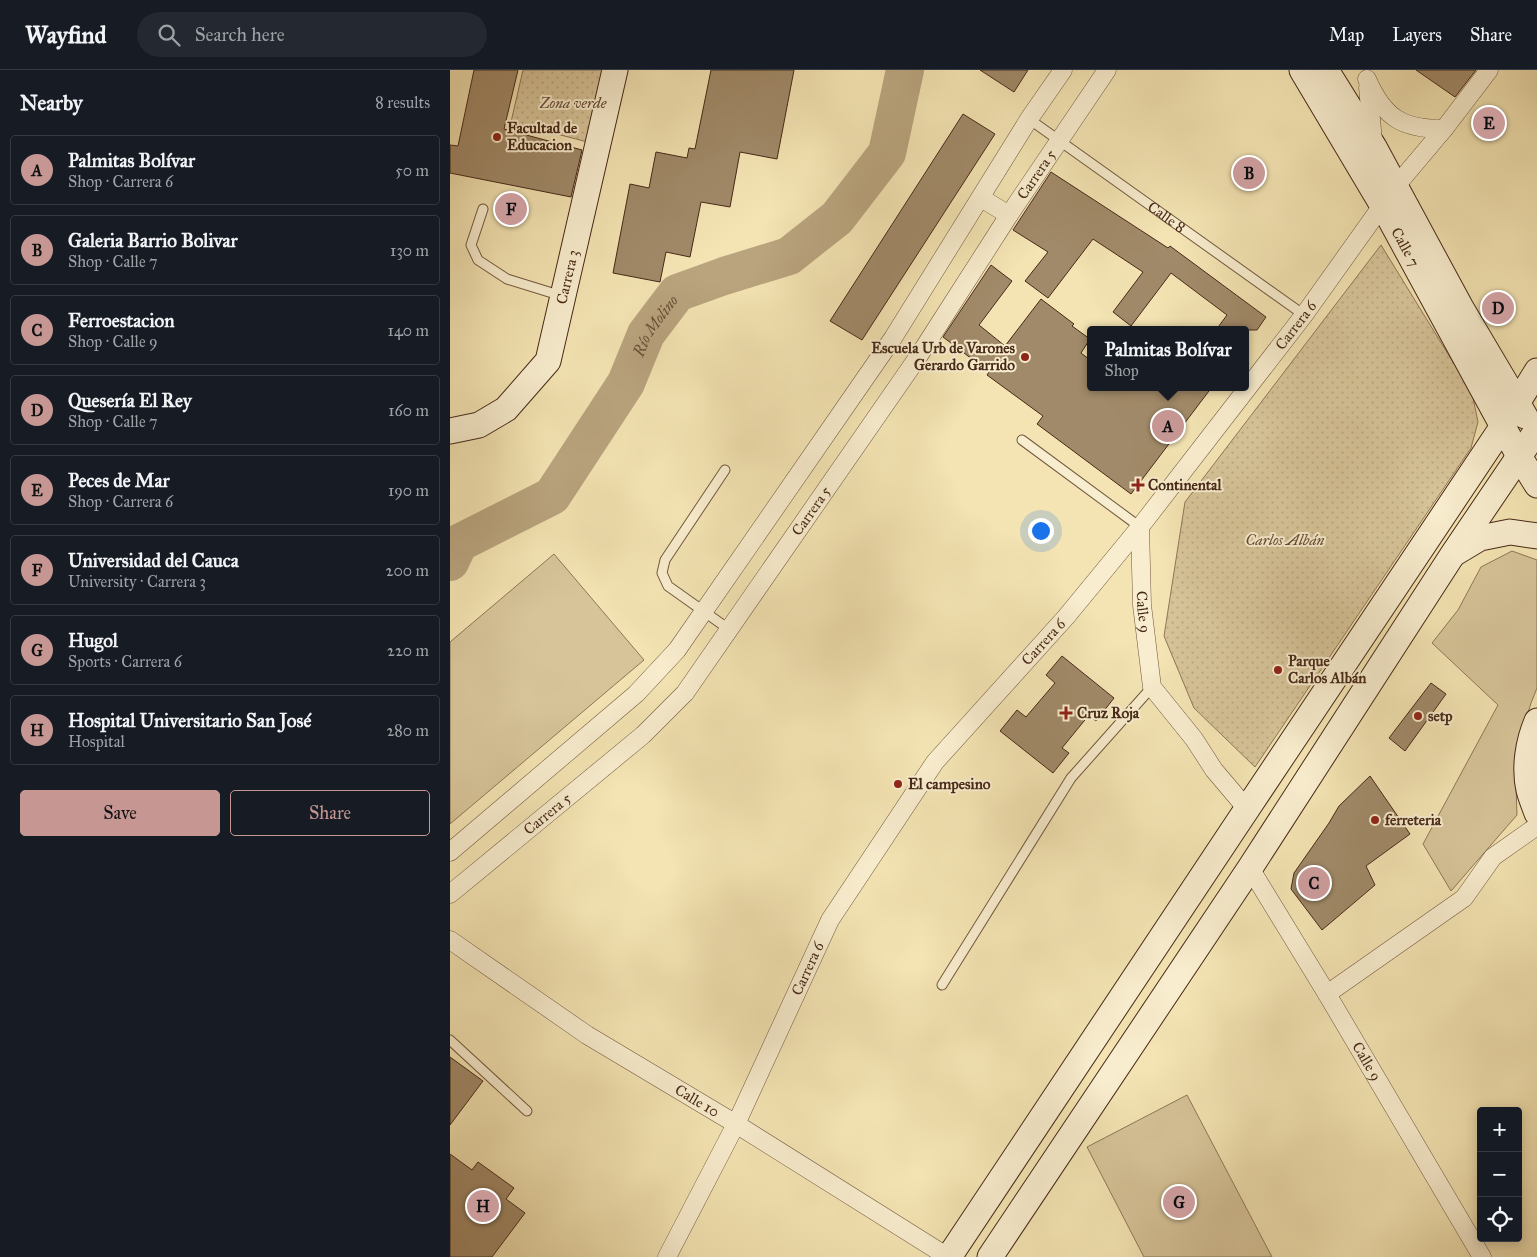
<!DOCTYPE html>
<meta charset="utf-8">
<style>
body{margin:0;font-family:"IM FELL Great Primer",serif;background:#242831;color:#f1f3f6}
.controls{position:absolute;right:15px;bottom:15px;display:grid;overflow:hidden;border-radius:5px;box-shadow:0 2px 12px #0003}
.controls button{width:45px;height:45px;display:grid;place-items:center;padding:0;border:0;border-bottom:1px solid #363941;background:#171b24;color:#f1f3f6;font:25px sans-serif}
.you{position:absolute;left:590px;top:460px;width:18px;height:18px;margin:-12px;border:4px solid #fff;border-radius:50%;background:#1a73e8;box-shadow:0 0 0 8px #1a73e833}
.badge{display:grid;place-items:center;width:32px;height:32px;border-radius:50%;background:#c59692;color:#111;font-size:16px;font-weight:700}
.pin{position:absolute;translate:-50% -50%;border:2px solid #fff;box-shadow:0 1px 5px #0006}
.popup{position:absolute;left:637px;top:256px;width:162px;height:65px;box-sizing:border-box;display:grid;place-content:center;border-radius:5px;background:#171b24;filter:drop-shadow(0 1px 4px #0005);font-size:16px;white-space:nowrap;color:#9ea1a6}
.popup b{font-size:19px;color:#f1f3f6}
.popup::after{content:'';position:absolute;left:50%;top:100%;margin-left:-10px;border:10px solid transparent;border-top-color:#171b24}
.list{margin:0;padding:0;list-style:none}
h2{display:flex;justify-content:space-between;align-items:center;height:65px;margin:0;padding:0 20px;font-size:21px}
h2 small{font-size:16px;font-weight:400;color:#9ea1a6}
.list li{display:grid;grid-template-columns:32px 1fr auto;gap:15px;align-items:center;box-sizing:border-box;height:70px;margin:0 10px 10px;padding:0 10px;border:1px solid #363941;border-radius:5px}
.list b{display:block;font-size:19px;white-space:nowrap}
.list p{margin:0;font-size:16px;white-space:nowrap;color:#9ea1a6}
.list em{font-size:16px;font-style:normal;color:#9ea1a6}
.actions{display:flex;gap:10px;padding:15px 20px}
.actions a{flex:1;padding:11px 0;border:1px solid #c59692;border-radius:5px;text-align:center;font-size:18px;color:#c59692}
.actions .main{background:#c59692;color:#111}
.icon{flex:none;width:28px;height:28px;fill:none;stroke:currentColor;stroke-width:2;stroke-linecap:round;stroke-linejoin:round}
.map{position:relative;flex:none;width:1087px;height:1187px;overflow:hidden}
header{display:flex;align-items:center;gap:30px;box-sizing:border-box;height:70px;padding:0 25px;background:#171b24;border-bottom:1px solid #363941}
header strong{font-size:24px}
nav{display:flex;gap:28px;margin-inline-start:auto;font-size:18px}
.search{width:350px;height:45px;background:#242831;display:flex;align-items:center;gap:12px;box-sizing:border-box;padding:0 18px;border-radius:28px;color:#9ea1a6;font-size:19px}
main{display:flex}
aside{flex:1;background:#171b24}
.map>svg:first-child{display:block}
</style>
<header>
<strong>Wayfind</strong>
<div class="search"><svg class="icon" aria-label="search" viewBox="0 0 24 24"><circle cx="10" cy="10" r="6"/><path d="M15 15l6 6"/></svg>Search here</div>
<nav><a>Map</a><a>Layers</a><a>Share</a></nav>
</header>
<main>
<aside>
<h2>Nearby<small>8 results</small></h2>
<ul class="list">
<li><span class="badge">A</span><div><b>Palmitas Bolívar</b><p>Shop · Carrera 6</p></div><em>50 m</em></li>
<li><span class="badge">B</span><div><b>Galeria Barrio Bolivar</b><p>Shop · Calle 7</p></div><em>130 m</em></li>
<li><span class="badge">C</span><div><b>Ferroestacion</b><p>Shop · Calle 9</p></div><em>140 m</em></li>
<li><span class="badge">D</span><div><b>Quesería El Rey</b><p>Shop · Calle 7</p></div><em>160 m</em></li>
<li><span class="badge">E</span><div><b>Peces de Mar</b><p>Shop · Carrera 6</p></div><em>190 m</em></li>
<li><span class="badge">F</span><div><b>Universidad del Cauca</b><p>University · Carrera 3</p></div><em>200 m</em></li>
<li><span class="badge">G</span><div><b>Hugol</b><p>Sports · Carrera 6</p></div><em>220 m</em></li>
<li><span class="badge">H</span><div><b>Hospital Universitario San José</b><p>Hospital</p></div><em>280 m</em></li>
</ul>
<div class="actions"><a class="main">Save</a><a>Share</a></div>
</aside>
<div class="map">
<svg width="1087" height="1187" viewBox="0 0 1087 1187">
<defs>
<pattern id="park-dots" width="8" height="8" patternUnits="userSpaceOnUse" patternTransform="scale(1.25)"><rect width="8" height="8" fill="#d7c499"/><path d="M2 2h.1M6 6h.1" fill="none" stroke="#baa883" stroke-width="1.8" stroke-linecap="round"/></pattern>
</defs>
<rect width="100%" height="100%" fill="#f4e4b3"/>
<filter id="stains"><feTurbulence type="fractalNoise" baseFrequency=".004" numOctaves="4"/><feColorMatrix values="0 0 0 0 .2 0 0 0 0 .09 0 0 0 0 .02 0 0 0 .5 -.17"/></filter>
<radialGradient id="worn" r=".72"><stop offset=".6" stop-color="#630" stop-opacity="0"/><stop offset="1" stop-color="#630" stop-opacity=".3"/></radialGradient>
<path fill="#d7c499" stroke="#8f7658" d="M 1062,481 L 1087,490 L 1087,618 L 1081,633 L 1065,685 L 1067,745 L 1001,821 L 973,774 L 1048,635 L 982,573 L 1008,540 L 1031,497 Z
M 104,484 L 194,590 L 0,754 L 0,572 Z
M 737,1025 L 822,1187 L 694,1187 L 637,1077 Z"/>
<path fill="url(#park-dots)" stroke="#8f7658" d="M 73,0 L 164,0 L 149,75 L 61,52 Z
M 931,175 L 1022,323 L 1028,352 L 1021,378 L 805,697 L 744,638 L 714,566 L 735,432 Z"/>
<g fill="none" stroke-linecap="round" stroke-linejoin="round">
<path stroke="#b9a47e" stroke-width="38" id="s1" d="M 0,492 L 9,473 L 102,426 L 176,313 L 196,264 L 227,223 L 274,206 L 339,186 L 387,148 L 437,83 L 455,0"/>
</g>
<path fill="#a18a69" stroke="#472918" d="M 24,0 L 68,0 L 54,59 L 132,80 L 121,127 L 0,103 L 0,75 L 8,76 Z
M 261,0 L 344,0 L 327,89 L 290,82 L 280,137 L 251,132 L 240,187 L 216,182 L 210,212 L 163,203 L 180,114 L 199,118 L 206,82 L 237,88 L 239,78 L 245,79 Z
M 530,0 L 578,0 L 564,22 Z
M 966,0 L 1026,0 L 1005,27 Z
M 513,44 L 545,64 L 412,270 L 380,251 Z
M 601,102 L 718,178 L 720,176 L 816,247 L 807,260 L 766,260 L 777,245 L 721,203 L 681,256 L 663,242 L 693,202 L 643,169 L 598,228 L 575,211 L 598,182 L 563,160 Z
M 541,195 L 562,211 L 529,255 L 555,276 L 591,229 L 624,254 L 622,256 L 640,269 L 631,283 L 640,290 L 640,321 L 643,317 L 762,317 L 681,424 L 587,354 L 593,346 L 537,305 L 539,302 L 493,267 Z
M 612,586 L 664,628 L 646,651 L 639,645 L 612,678 L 619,683 L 603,703 L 550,661 L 567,640 L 576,647 L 605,613 L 596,605 Z
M 981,613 L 996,624 L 955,681 L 939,668 Z
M 920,706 L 960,764 L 916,796 L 925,815 L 872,860 L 841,819 L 844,803 L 879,753 L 889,736 Z
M 0,987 L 33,1011 L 0,1055 Z
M 0,1084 L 22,1100 L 28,1092 L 64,1118 L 56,1129 L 75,1143 L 42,1187 L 0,1187 Z"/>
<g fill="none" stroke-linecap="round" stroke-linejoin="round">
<g stroke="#72583f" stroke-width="11">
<g id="service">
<path id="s2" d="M 579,49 L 854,245"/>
<path d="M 33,139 L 21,175 L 28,190 L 57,209 L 112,226"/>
<path d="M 572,370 L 690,457"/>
<path d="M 275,400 L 215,490 L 212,503 L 218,516 L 280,560"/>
<path d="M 492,915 L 621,708 L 702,617"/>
<path d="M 0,970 L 77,1041"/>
</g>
</g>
<g stroke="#72583f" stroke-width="19">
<g id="minor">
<path d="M 917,9 C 934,48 952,59 994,59"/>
<path d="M 918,17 L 923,71"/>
<path d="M 531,128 L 559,145"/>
<path id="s3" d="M 690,457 L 692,535 L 702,617 L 744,669 L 764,700 L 797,739"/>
<path d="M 0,782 L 186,624 L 227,580 L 443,268 L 579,49 L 613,0"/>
<path id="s4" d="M 800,798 L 877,924 L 1032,1187"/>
<path id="s5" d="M 0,824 L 193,665 L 235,623 L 468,287 L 559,145 L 657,0"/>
<path id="s6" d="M 0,870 L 137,965 L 286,1054 L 498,1187"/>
<path d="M 877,924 L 1014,828 L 1043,787 L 1087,756"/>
<path id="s7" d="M 217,1187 L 286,1054 L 380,850 L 485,692 L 616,547 L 690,457 L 854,245 L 946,116 L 994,59 L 1039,0"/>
</g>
</g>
<g stroke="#472918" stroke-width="27">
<g id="secondary">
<path id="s8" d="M 852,0 L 933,136 L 1069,386 L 1087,415"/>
<path d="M 876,0 L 924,77 L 1010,236 L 1075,346"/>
<path id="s9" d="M 0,361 L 29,355 L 56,339 L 98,291 L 165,0"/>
<path d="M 1005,483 L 1030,468 L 1060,462 L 1087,466"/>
<path d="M 1087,651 C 1078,672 1074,698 1079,720 C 1081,728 1084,735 1087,743"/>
<path d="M 499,1187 L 797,739 L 1053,356 L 1087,301"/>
<path d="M 540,1187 L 800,798 L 1003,484 L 1087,360"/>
</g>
</g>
<use href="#service" stroke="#f8edce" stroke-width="9"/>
<use href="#minor" stroke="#f8edce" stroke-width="18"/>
<use href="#secondary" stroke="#f8edce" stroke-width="25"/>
</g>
<g fill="#8f2418" stroke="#f8edce" stroke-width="2">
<circle cx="47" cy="67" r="5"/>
<circle cx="575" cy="287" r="5"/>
<path d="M685.5 407.5h5v5h5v5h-5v5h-5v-5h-5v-5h5z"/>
<circle cx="828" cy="600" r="5"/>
<path d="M613.5 635.5h5v5h5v5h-5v5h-5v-5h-5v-5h5z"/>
<circle cx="968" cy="646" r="5"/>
<circle cx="448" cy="714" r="5"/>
<circle cx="925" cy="750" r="5"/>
</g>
<g text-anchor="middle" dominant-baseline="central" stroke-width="4" stroke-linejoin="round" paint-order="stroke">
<g font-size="15" font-style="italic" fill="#644832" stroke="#f8edce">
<text x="123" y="33">Zona verde</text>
<text x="835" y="470">Carlos Albán</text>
</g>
<g font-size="15" font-weight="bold" fill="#472918" stroke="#f8edce" text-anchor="start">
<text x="57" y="58">Facultad de<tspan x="57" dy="17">Educacion</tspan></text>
<text x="565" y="278" text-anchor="end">Escuela Urb de Varones<tspan x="565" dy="17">Gerardo Garrido</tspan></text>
<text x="698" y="415">Continental</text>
<text x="838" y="591">Parque<tspan x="838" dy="17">Carlos Albán</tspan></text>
<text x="627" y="643">Cruz Roja</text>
<text x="978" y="646">setp</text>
<text x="458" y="714">El campesino</text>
<text x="935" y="750">ferreteria</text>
</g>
<g font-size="15" fill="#472918" stroke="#f8edce">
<text stroke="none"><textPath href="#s5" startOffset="936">Carrera 5</textPath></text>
<text stroke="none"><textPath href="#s2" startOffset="169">Calle 8</textPath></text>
<text stroke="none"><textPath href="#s8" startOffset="205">Calle 7</textPath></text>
<text stroke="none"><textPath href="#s9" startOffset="211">Carrera 3</textPath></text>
<text stroke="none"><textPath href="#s7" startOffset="1131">Carrera 6</textPath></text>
<text stroke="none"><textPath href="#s5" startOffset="531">Carrera 5</textPath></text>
<text stroke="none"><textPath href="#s3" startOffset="85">Calle 9</textPath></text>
<text stroke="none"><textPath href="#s7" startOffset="726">Carrera 6</textPath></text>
<text stroke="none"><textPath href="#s5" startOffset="126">Carrera 5</textPath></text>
<text stroke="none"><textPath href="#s7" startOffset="321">Carrera 6</textPath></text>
<text stroke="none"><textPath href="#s4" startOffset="226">Calle 9</textPath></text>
<text stroke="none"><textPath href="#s6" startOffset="295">Calle 10</textPath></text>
</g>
<g font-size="16" font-style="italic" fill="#694e37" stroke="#f8edce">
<text stroke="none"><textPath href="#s1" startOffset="325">Río Molino</textPath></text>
</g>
</g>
<rect width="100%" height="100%" filter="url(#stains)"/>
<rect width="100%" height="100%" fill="url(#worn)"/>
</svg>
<div class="controls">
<button>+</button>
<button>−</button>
<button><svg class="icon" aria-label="locate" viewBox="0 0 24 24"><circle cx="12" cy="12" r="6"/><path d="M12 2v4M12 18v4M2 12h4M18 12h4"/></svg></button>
</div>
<div class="you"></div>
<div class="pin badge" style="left:718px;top:356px">A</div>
<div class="popup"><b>Palmitas Bolívar</b>Shop</div>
<div class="pin badge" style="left:799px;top:103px">B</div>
<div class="pin badge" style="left:864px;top:813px">C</div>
<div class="pin badge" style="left:1048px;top:238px">D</div>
<div class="pin badge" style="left:1039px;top:53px">E</div>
<div class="pin badge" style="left:61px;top:139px">F</div>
<div class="pin badge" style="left:729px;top:1132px">G</div>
<div class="pin badge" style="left:33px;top:1136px">H</div>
</div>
</main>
